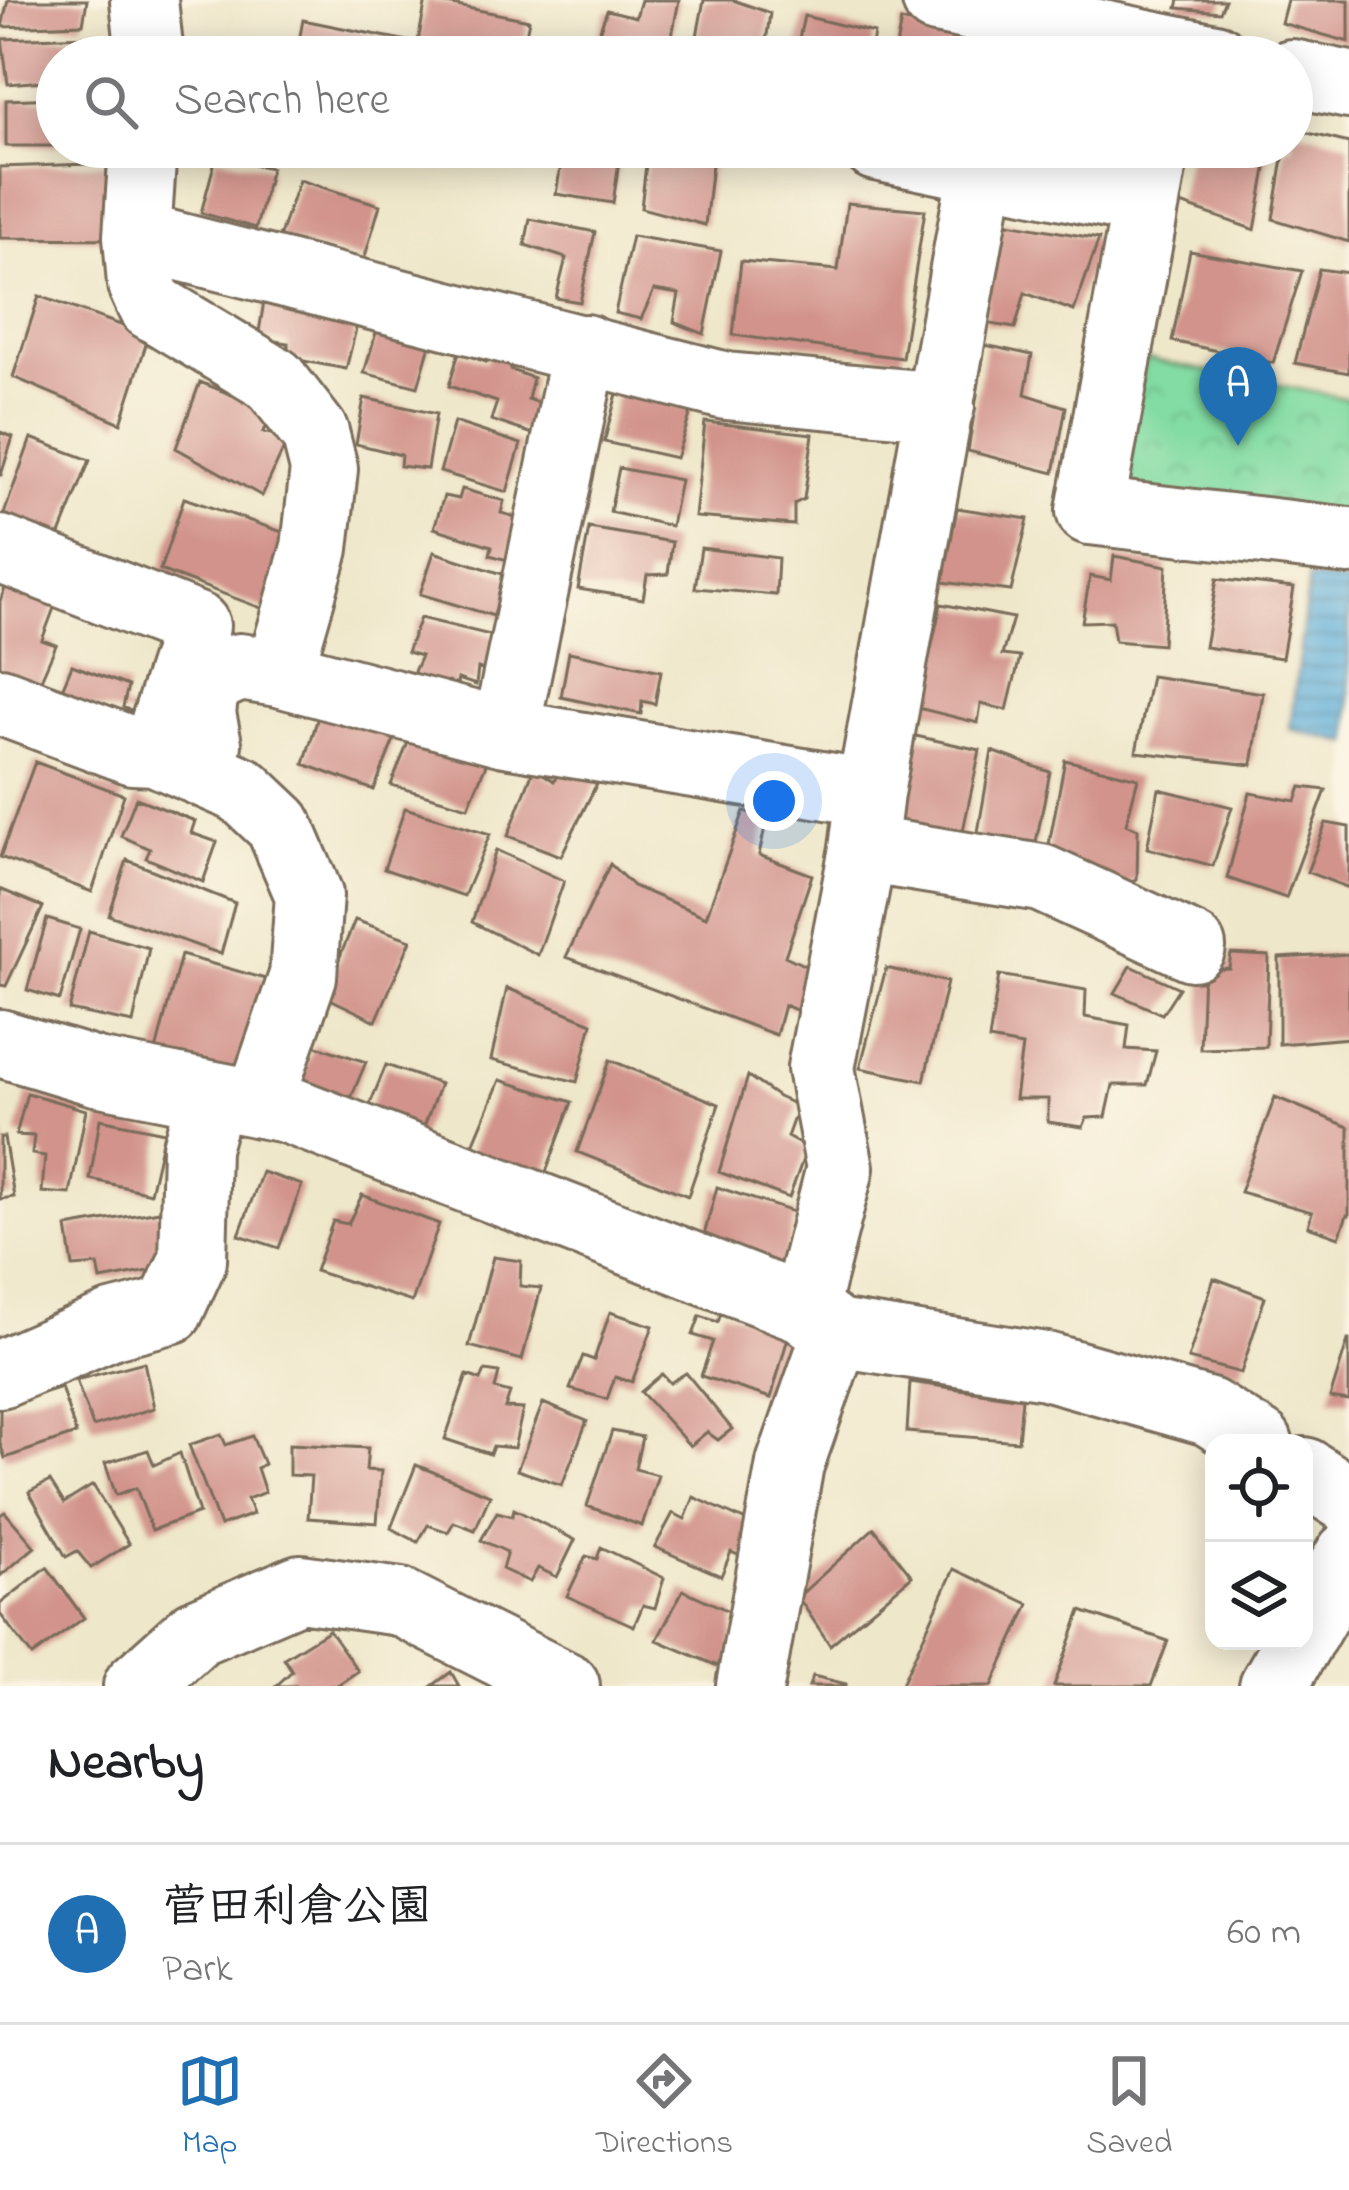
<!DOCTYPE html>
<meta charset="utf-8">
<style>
body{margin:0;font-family:"Indie Flower","Klee One",sans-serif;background:#f6f6f6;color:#202124}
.controls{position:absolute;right:36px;bottom:36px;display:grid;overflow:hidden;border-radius:24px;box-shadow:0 6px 30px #0003}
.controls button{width:108px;height:108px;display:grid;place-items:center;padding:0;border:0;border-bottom:3px solid #e0e0e0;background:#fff;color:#202124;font:60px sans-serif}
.you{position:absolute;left:774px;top:801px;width:42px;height:42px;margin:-30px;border:9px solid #fff;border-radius:50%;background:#1a73e8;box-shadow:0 0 0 18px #1a73e833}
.badge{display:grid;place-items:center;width:78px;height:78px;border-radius:50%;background:#1f6fb2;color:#fff;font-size:39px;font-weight:700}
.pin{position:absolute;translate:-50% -99px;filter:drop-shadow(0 3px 6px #0008)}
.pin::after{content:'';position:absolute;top:63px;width:42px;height:36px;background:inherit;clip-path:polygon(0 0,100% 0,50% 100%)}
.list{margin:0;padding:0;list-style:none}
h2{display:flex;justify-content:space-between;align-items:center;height:156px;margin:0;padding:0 48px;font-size:51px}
h2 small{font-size:39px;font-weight:400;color:#757577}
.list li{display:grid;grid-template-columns:78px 1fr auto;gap:36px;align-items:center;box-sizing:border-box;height:180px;padding:0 48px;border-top:3px solid #e0e0e0}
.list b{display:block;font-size:45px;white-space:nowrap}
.list p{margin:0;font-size:39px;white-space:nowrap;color:#757577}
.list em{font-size:39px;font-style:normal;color:#757577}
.icon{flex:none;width:66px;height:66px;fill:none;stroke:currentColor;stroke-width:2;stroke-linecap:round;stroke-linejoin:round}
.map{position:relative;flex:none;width:1349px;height:1686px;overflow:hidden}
.search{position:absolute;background:#fff;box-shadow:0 6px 30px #0003;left:36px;right:36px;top:36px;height:132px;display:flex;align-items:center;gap:30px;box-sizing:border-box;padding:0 42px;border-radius:66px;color:#757577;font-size:45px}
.sheet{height:336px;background:#fff}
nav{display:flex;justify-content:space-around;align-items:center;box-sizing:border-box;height:168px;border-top:3px solid #e0e0e0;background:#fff;font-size:33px;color:#757577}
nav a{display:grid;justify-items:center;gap:6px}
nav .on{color:#1f6fb2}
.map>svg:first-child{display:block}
</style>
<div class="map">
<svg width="1349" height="1686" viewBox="0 0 1349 1686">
<defs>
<pattern id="park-crowns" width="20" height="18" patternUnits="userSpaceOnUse" patternTransform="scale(3)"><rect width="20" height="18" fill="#82dca3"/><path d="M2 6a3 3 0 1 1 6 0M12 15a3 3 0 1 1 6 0" fill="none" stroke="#71bd8c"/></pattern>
<pattern id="water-rules" width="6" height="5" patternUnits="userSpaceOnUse" patternTransform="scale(3)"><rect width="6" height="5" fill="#5fafda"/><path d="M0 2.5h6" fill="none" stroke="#508fb0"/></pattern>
</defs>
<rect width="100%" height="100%" fill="#fcf5e5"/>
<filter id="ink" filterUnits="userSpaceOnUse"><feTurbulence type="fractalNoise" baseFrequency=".00833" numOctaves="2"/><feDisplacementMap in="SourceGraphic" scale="24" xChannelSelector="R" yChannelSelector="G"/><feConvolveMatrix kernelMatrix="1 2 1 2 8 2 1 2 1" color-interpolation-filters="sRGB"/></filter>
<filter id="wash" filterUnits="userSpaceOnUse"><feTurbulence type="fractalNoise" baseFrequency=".004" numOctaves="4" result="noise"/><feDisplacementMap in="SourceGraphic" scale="48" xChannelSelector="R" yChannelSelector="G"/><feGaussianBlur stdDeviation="2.7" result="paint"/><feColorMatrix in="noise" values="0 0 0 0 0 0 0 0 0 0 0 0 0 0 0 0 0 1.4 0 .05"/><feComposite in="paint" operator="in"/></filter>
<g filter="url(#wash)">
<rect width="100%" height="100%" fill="#efe7ca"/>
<path fill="url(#park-crowns)" stroke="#5e8360" stroke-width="3" d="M 1146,359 L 1349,399 L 1349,521 L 1116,493 Z"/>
<path fill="url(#water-rules)" stroke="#4d6c7c" stroke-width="3" d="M 1309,578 L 1349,583 L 1349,743 L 1290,729 Z"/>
<g id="blocks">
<path fill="#d1938b" d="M 8,0 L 87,0 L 83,24 L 2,27 Z
M 426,0 L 529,20 L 521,57 L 415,57 Z
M 641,0 L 679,0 L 668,57 L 595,43 L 607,10 L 636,17 Z
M 704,0 L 733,0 L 770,13 L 764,57 L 693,57 Z
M 1179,0 L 1225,0 L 1220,12 L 1177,8 Z
M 1287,0 L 1349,0 L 1349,42 L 1281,23 Z
M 804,16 L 874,33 L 870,57 L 795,57 Z
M 303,20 L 412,42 L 409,57 L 296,57 Z
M 901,21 L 1010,46 L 1007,57 L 894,57 Z
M 89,36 L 89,57 L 57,57 L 57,80 L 8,84 L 2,39 Z
M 57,98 L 57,146 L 6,146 L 6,100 Z
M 1292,129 L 1349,143 L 1349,242 L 1273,219 L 1285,147 L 1292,147 Z
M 564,147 L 621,147 L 613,203 L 556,194 Z
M 648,147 L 714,147 L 705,225 L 641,208 Z
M 1081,147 L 1111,147 L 1109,155 Z
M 1190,147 L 1270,147 L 1255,230 L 1178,203 Z
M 216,157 L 271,168 L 256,228 L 201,213 Z
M 121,163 L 121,239 L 0,238 L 0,167 Z
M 299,180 L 380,205 L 364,260 L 279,238 Z
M 847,203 L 925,210 L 902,358 L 733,335 L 741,261 L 838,270 Z
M 530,219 L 595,232 L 580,302 L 556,298 L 566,258 L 525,245 Z
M 992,220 L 1099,239 L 1074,311 L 1025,293 L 1015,328 L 985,323 Z
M 632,236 L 721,251 L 704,334 L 674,322 L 679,294 L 654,290 L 641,319 L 615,313 Z
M 1190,251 L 1302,271 L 1273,363 L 1172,341 Z
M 1319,269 L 1349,273 L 1349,373 L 1295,363 Z
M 265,295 L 325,304 L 324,319 L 357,325 L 346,369 L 288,358 L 288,343 L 258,338 Z
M 39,296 L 149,335 L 121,423 L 13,377 Z
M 378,326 L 431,341 L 418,387 L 364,373 Z
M 985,345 L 1032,355 L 1025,394 L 1066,407 L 1054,473 L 968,451 Z
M 490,351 L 512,354 L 511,370 L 533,378 L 528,399 L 545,405 L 539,436 L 491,420 L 497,402 L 449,386 L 459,352 L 486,362 Z
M 200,382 L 277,413 L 263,432 L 288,439 L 262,496 L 176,448 Z
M 618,390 L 692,409 L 676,458 L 604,442 Z
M 364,398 L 436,414 L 427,469 L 400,466 L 401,455 L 356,444 Z
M 454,422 L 521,444 L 507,492 L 440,472 Z
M 705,422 L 813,434 L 804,499 L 794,504 L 794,525 L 695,517 Z
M 0,432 L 13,437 L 1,475 L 0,475 Z
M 31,438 L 90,460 L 52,554 L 0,525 Z
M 619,468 L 680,480 L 671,526 L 610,512 Z
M 462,489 L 504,501 L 501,513 L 526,520 L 514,562 L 490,555 L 492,546 L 434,528 L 444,496 L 459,499 Z
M 184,498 L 288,534 L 269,611 L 160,570 Z
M 957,508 L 1028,519 L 1011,591 L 943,582 Z
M 589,528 L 672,542 L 668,574 L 647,575 L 643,599 L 578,589 Z
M 701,548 L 778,558 L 776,595 L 695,588 Z
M 434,552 L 515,578 L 504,619 L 420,594 Z
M 1114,556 L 1167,566 L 1162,645 L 1115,641 L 1112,621 L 1082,622 L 1090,576 L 1111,580 Z
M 1217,579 L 1294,588 L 1282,658 L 1205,647 Z
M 7,583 L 57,600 L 42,640 L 56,645 L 32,700 L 0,687 L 0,601 Z
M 941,604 L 1013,618 L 1002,655 L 1020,657 L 1007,710 L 981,704 L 978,723 L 918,708 Z
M 420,618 L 503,638 L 496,674 L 478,668 L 476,685 L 458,679 L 455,693 L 410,680 L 421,656 L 407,652 Z
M 569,652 L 661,671 L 655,704 L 642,701 L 641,714 L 561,697 Z
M 72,665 L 128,686 L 123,707 L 144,718 L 57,701 Z
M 1151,676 L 1263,693 L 1252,765 L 1136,752 Z
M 320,710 L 399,727 L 374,790 L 304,764 Z
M 902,733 L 980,750 L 960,845 L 888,829 Z
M 411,735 L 490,755 L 468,807 L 391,785 Z
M 992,751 L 1050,772 L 1033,857 L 977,838 Z
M 1065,760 L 1138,778 L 1126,824 L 1138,829 L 1137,879 L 1123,888 L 1046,860 Z
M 35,762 L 124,795 L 92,892 L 0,857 Z
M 563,764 L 602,773 L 561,856 L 508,836 L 534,768 L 554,781 Z
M 1301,787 L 1326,790 L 1286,898 L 1227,878 L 1250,793 L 1296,801 Z
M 1159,789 L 1232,807 L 1213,866 L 1147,848 Z
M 136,798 L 195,821 L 191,833 L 217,842 L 203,882 L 146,858 L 150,849 L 121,836 Z
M 405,808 L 490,834 L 464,896 L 384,869 Z
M 744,811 L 767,818 L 759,855 L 812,875 L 785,956 L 816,971 L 806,1014 L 784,1005 L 776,1035 L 566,957 L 610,864 L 633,886 L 706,917 Z
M 1326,823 L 1349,827 L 1349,888 L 1307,872 Z
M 496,850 L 564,881 L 538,955 L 472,922 Z
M 127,860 L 235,903 L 221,954 L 109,915 Z
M 0,889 L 43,907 L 6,986 L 0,985 Z
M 47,919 L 80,929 L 60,1000 L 27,990 Z
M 355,920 L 411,940 L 376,1021 L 324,996 Z
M 89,931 L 149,948 L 133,1023 L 69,1010 Z
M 1231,954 L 1269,956 L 1266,1047 L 1200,1049 L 1203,970 L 1229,968 Z
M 1349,954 L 1349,1038 L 1279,1044 L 1279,958 Z
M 181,955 L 266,979 L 231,1090 L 153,1062 Z
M 1131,966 L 1179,988 L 1162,1014 L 1115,993 Z
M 886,968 L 947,982 L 924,1081 L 860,1068 Z
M 999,975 L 1086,990 L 1085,1017 L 1129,1025 L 1126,1049 L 1156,1051 L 1147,1085 L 1113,1085 L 1106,1117 L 1087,1118 L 1083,1127 L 1048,1122 L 1048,1099 L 1015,1099 L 1022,1046 L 989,1040 Z
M 507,988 L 592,1023 L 577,1082 L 491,1060 Z
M 314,1045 L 366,1062 L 342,1119 L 292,1100 Z
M 610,1060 L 719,1104 L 688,1196 L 577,1152 Z
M 386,1065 L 440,1084 L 417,1145 L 362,1124 Z
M 748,1076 L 778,1097 L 798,1106 L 787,1137 L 807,1148 L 789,1198 L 719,1172 Z
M 500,1080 L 572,1102 L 539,1191 L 467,1159 Z
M 27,1093 L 86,1110 L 70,1194 L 42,1192 L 45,1156 L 32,1154 L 34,1136 L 16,1135 Z
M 1275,1097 L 1349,1127 L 1349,1215 L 1347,1215 L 1339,1237 L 1308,1226 L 1312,1212 L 1240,1192 Z
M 100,1119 L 164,1132 L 150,1193 L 90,1179 Z
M 0,1137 L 4,1137 L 14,1197 L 0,1199 Z
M 262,1172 L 302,1185 L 279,1248 L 239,1235 Z
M 717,1187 L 796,1213 L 778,1283 L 700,1250 Z
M 362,1195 L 439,1224 L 412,1302 L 315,1271 L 333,1221 L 348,1224 Z
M 159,1211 L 171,1267 L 101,1280 L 98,1265 L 73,1267 L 67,1227 Z
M 493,1257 L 521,1261 L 520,1286 L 541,1288 L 522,1360 L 469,1346 Z
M 1214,1278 L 1265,1297 L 1241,1373 L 1188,1359 Z
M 722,1310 L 789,1334 L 771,1398 L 701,1376 L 713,1341 L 693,1335 L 700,1316 L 718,1322 Z
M 610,1312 L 653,1326 L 632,1382 L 615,1377 L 607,1399 L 570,1389 L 583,1356 L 594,1360 Z
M 1348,1340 L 1349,1340 L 1349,1401 L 1330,1398 Z
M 144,1362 L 154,1408 L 93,1427 L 76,1380 Z
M 485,1371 L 499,1373 L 495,1389 L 510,1393 L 505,1408 L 523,1409 L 514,1448 L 493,1446 L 490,1454 L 445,1439 L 467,1375 L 481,1380 Z
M 686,1373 L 732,1429 L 718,1440 L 707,1432 L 690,1446 L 641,1392 L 662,1374 L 670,1383 Z
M 910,1382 L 1022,1398 L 1018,1441 L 907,1432 Z
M 61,1387 L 76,1434 L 5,1458 L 0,1443 L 0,1406 Z
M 543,1403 L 587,1421 L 562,1485 L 517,1470 Z
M 612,1431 L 642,1437 L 635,1469 L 658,1475 L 642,1526 L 587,1506 Z
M 221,1434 L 226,1445 L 252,1436 L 264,1464 L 257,1468 L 265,1492 L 247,1499 L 253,1514 L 220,1526 L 189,1445 Z
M 289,1444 L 368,1448 L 366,1470 L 381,1471 L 377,1523 L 308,1518 L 311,1476 L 289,1475 Z
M 148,1450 L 154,1465 L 180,1453 L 199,1513 L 152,1530 L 136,1488 L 116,1495 L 105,1463 Z
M 416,1465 L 490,1495 L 475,1530 L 454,1522 L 448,1532 L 428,1525 L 418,1542 L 391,1528 Z
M 50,1481 L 64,1503 L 93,1485 L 129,1544 L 91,1568 L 77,1551 L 66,1557 L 29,1492 Z
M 694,1497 L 763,1529 L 747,1559 L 731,1552 L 721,1576 L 655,1547 L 673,1513 L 685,1519 Z
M 514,1509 L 575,1540 L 557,1577 L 538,1568 L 530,1582 L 502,1569 L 507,1552 L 481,1540 L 497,1512 L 512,1516 Z
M 5,1512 L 35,1547 L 0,1576 L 0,1515 Z
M 874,1528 L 912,1576 L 830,1645 L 798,1597 Z
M 601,1547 L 664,1578 L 655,1608 L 643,1605 L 634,1626 L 567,1596 L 586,1556 L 597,1559 Z
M 47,1567 L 84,1618 L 32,1656 L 0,1614 L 0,1604 Z
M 954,1569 L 1029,1604 L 992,1686 L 901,1686 Z
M 683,1590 L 735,1614 L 729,1671 L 657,1640 Z
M 1081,1611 L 1168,1641 L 1151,1686 L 1054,1686 Z
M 329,1630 L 358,1671 L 336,1686 L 276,1686 L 292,1671 L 284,1658 Z
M 451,1672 L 459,1686 L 432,1686 Z
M 813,1676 L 846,1684 L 846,1686 L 809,1686 Z"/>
</g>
</g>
<g filter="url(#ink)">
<use href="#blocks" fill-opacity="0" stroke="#7a6c5a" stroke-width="3"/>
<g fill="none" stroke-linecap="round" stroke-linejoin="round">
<g stroke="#7a6c5a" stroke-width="72">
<path id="minor" d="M 144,0 L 150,57
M 936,0 L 1215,57
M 1292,73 L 1349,85
M 143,147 L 137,236 L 726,386 L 941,406
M 876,147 L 1146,203
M 1156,147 L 1090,511 L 1349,541
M 137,236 L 141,284 L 151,306 L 274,380 L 315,433 L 324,469 L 315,548 L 279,673
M 0,549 L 196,626 L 155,752 L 242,790 L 279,825 L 309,895 L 303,976 L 259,1104
M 0,701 L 133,751 L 155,752
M 505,733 L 585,348
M 208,744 L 202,714 L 204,696 L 213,679 L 239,667 L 279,673 L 505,733 L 870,793
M 863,849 L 1041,878 L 1192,947
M 0,1043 L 96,1072 L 286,1109 L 804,1309 L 836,1333 L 1046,1366 L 1209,1412 L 1259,1443
M 804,1309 L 840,1168 L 821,1068 L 863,849 L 870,793 L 982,169
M 0,1374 L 112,1325 L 170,1310 L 193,1260 L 196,1148 L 211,1095
M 1304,1471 L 1349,1500
M 1304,1633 L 1349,1555
M 137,1686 L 197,1632 L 300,1588 L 400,1602 L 566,1686
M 750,1686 L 790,1464 L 836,1333
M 1273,1686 L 1299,1641"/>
</g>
<use href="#minor" stroke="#fff" stroke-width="66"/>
</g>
</g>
</svg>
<div class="controls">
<button><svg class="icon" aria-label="locate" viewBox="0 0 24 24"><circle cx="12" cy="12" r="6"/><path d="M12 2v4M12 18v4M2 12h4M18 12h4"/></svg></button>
<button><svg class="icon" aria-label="layers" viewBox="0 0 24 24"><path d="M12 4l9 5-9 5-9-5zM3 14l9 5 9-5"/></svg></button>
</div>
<div class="you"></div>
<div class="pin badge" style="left:1238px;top:446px">A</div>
<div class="search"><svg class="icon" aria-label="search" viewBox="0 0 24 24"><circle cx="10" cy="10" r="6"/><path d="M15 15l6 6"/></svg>Search here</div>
</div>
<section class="sheet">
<h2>Nearby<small></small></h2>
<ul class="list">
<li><span class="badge">A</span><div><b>菅田利倉公園</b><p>Park</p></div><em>60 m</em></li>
</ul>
</section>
<nav>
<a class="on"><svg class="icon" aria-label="map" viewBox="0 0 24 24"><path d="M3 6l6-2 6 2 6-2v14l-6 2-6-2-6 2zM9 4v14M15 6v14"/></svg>Map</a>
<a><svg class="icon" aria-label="directions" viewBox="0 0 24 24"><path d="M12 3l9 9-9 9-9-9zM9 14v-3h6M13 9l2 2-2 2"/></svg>Directions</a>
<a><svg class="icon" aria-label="saved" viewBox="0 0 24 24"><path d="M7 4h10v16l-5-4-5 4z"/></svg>Saved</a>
</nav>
